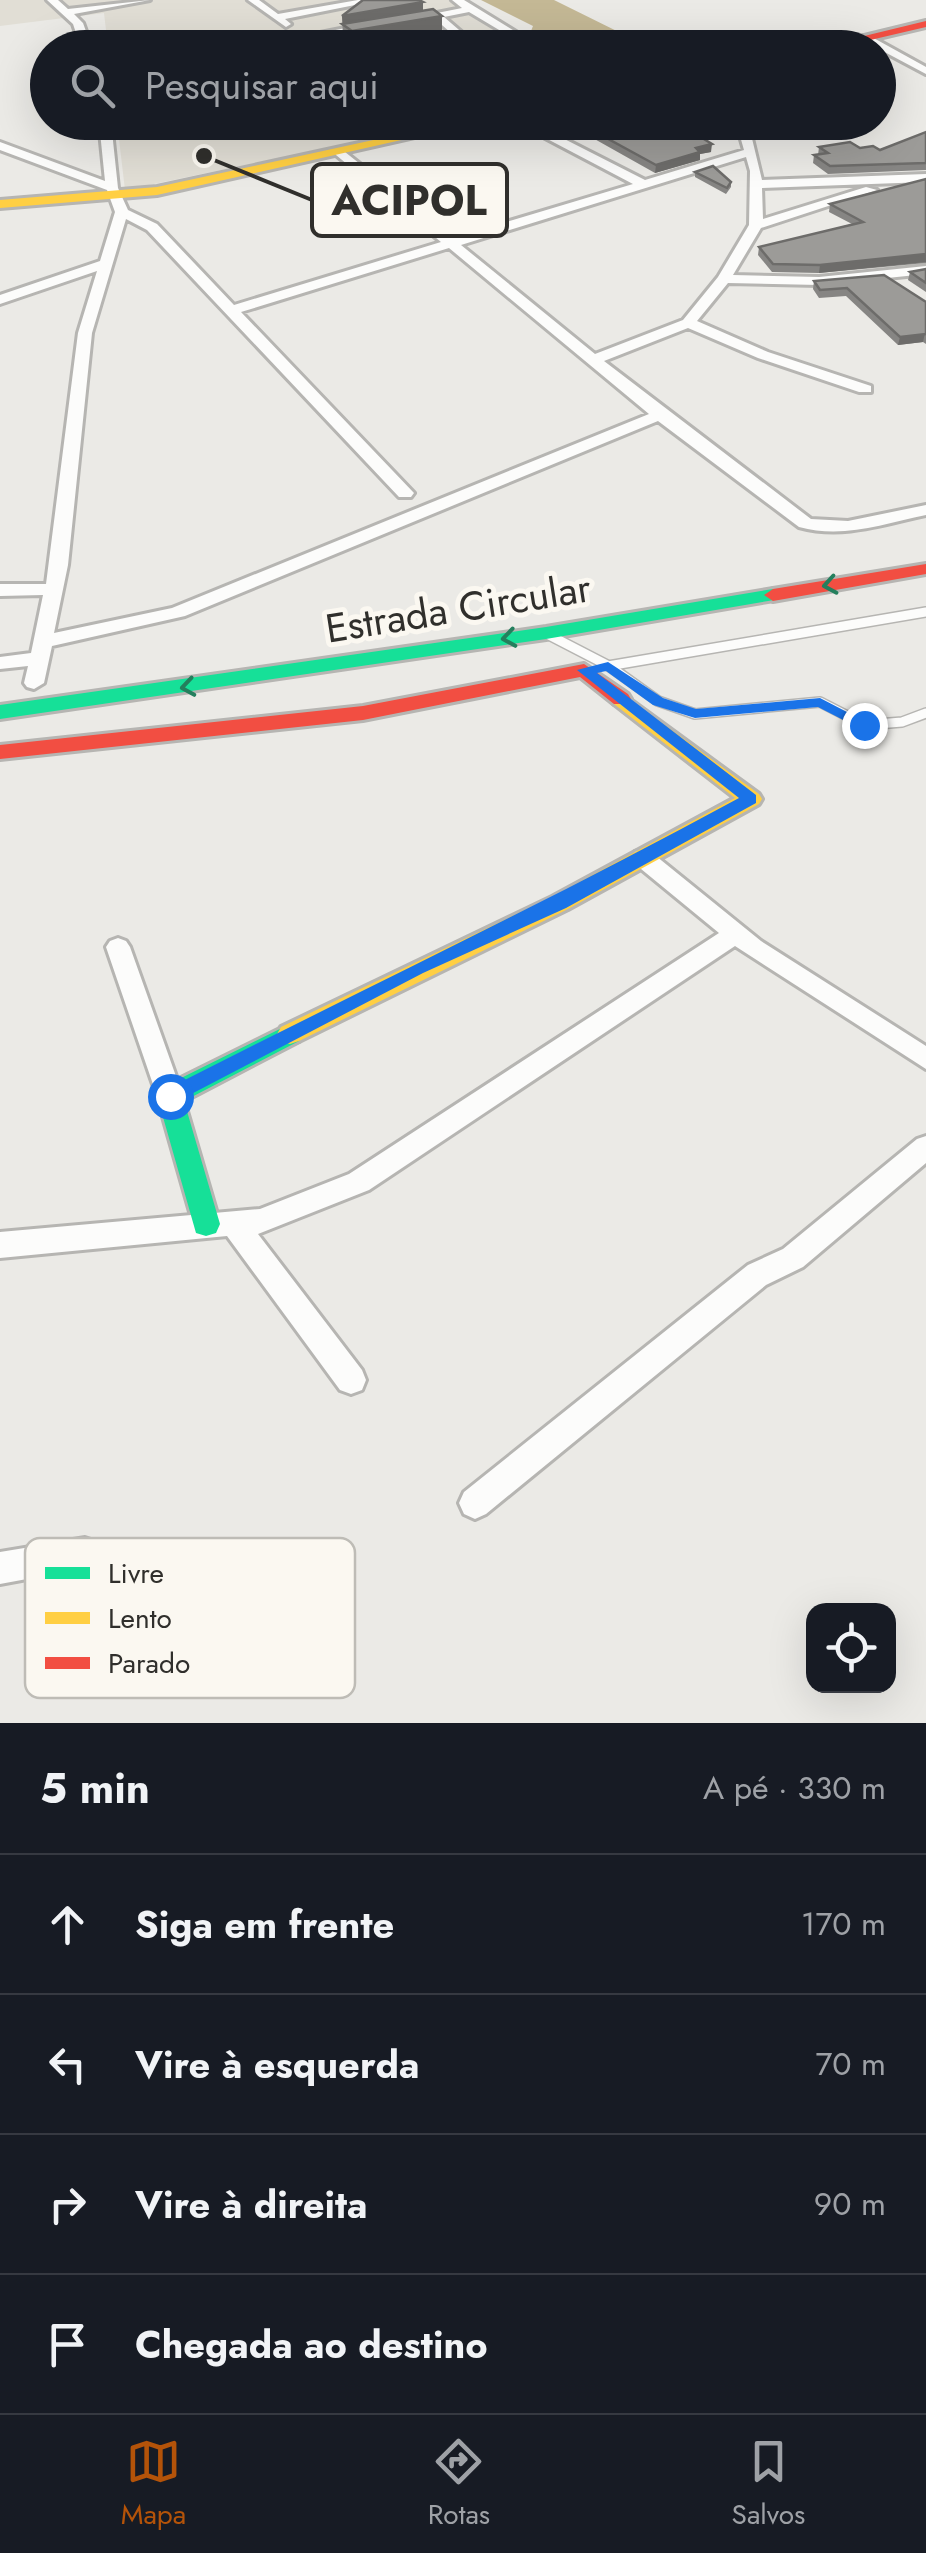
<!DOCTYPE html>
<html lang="pt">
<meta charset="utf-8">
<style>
body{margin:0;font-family:Jost,sans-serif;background:#20242c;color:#f1f3f6}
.controls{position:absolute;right:30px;bottom:30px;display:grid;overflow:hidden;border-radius:20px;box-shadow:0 10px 40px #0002}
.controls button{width:90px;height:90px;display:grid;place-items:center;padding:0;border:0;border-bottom:2px solid #363941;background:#171b24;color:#f1f3f6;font:50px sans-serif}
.stop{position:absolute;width:30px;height:30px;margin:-22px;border:8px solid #1a73e8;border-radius:50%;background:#fff}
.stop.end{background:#1a73e8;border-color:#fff;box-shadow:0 2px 10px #0008}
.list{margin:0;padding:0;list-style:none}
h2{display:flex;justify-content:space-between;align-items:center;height:130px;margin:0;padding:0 40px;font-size:42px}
h2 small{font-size:32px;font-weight:400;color:#9ea1a6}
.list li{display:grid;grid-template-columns:65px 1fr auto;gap:30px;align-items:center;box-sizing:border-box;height:140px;padding:0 40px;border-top:2px solid #363941}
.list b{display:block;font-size:38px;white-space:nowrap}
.list em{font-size:32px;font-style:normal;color:#9ea1a6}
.icon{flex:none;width:55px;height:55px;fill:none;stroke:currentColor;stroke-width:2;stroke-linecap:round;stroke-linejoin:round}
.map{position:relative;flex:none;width:926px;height:1723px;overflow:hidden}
.search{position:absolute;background:#171b24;box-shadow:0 10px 40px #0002;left:30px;right:30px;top:30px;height:110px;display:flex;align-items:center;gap:25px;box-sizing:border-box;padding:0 35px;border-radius:55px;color:#9ea1a6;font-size:38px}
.sheet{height:690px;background:#171b24}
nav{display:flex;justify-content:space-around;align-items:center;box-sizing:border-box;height:140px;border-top:2px solid #363941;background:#171b24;font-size:28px;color:#9ea1a6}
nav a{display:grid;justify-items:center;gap:5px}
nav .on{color:#b45309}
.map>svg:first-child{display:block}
</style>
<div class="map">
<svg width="926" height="1723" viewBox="0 0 926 1723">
<rect width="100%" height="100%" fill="#ebeae6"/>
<path fill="#e1ded5" d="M 0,0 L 451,0 L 526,47 L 108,47 L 104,13 L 0,26 Z
M 117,122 L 448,123 L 125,190 Z"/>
<path fill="#c4b895" d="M 481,0 L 554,0 L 649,47 L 552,47 L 531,31 L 533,26 Z"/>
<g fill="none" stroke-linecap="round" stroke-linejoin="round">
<g stroke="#b6b5b2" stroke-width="12">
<path id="lane" d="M 549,635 L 609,666 L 658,701 L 695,714 L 820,702 L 865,725 L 902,722 L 926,713
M 608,666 L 926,612"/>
</g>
<g stroke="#b6b5b2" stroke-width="6">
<path id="street" d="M 47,0 L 58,0 L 68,9 L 150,0 L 74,14 L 83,23 L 92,48 L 81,48 L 73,24 Z
M 248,0 L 259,0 L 278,14 L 358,0 L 380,0 L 285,19 L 291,24 L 286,27 Z
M 452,0 L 464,0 L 542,48 L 529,48 L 469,12 L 444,17 L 480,48 L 468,48 L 434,18 L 412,22 L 407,19 L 462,8 Z
M 371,23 L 375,28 L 313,39 L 323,48 L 311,48 L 300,37 Z
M 862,36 L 870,36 L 926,67 L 926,74 L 862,40 Z
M 99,122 L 111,122 L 118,188 L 128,210 L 157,224 L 234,305 L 441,242 L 336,155 L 334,152 L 340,148 L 453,238 L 633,184 L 515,122 L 531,122 L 645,180 L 744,150 L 736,122 L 748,122 L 762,180 L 926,174 L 926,182 L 762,188 L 763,219 L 866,187 L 877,190 L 761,228 L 733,275 L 819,277 L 926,266 L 926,274 L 819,285 L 728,283 L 697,321 L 768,352 L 871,386 L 871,392 L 859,392 L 758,358 L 688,328 L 604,361 L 811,519 L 848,521 L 926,505 L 926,515 C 883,524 843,539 799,527 L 658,421 L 185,616 L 52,646 L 44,683 L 34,689 L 27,687 L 24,683 L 28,666 L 0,669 L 0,657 L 31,653 L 43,595 L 0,596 L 0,584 L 46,584 L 78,333 L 97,271 L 0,304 L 0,295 L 100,261 L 115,212 L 107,190 L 0,150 L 0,142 L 105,181 ZM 746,157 L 750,171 L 749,225 L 718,277 L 683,320 L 595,354 L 461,245 ZM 126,219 L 147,230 L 399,497 L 411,497 L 414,493 L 241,312 L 449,248 L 649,414 L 172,608 L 54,633 L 68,565 L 92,333 Z
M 405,122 L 419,122 L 430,133 L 420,136 Z
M 643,850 L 651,852 L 761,941 L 926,1046 L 926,1069 L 735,946 L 369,1190 L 258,1234 L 362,1370 L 366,1380 L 362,1390 L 351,1394 L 340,1390 L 227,1236 L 0,1258 L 0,1232 L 260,1209 L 349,1174 L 719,933 L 635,864 L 632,858 L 635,852 Z
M 118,938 L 126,941 L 130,947 L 183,1096 L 179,1104 L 170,1107 L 161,1104 L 157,1096 L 106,947 L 110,941 Z
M 926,1136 L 926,1163 L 803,1267 L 766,1285 L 486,1514 L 475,1519 L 464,1514 L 459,1503 L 464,1492 L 748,1265 L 783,1249 L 917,1139 Z
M 85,1538 L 97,1542 L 101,1554 L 97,1566 L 0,1584 L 0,1552 Z"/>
</g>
<g stroke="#b6b5b2" stroke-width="6">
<path id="fast" d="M 773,589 L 782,595 L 780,599 L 546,639 L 0,719 L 0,705 L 546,627 Z
M 290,1024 L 299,1027 L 303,1034 L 299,1041 L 184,1101 L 220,1224 L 216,1233 L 206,1236 L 196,1233 L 157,1096 L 161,1088 Z"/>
</g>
<g stroke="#b6b5b2" stroke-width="6">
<path id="slow" d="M 456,122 L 481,122 L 157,195 L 0,208 L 0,200 L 157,187 Z
M 621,693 L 759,794 L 762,799 L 759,804 L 568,909 L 299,1041 L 290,1044 L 281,1041 L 277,1034 L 281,1027 L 552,897 L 735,798 L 614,704 L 611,699 Z"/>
</g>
<g stroke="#b6b5b2" stroke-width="6">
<path id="jam" d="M 926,21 L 926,27 L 836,48 L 815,48 Z
M 926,564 L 926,574 L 773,601 L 764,595 L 773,589 Z
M 584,664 L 628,694 L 631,699 L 628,704 L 614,704 L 580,677 L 363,720 L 0,759 L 0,745 L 363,706 Z"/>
</g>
<use href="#lane" stroke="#fcfcfb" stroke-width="9"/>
<use href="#street" fill="#fcfcfb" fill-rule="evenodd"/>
<use href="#fast" fill="#16e098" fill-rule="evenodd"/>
<use href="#slow" fill="#ffcf43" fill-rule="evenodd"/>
<use href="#jam" fill="#f24e42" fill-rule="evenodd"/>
</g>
<path fill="#868583" d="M 423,10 L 442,30 L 353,45 L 343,38 L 342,16 Z
M 643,128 L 711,152 L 700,154 L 700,160 L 655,173 L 591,137 L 592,130 Z
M 926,132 L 926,170 L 828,174 L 813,163 L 814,155 L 818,155 L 819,147 L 880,150 Z
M 695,172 L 731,182 L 731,187 L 726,194 L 695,177 Z
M 926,179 L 926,263 L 819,273 L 772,272 L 758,255 L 759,247 L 852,224 L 829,212 L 830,204 Z
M 926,269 L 926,292 L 908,280 L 910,272 Z
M 814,281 L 926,302 L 926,344 L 923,342 L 898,345 L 846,296 L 819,298 L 813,289 Z"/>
<path fill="#6d6c6a" d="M 423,2 L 423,11 L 343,26 L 342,16 Z
M 442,16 L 442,30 L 353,45 L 352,31 Z
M 712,144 L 711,152 L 700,154 L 700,160 L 655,173 L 656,165 L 696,148 Z
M 926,254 L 926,262 L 819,273 L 820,265 Z
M 925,333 L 923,342 L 898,345 L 900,337 Z"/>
<path fill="#9c9b98" stroke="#6d6c6a" stroke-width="2.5" d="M 363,0 L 419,0 L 423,2 L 342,16 Z
M 433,9 L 442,16 L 352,31 L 342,24 Z
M 620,122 L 633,122 L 643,128 L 666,122 L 676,122 L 712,144 L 696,148 L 700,152 L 656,165 L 592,130 Z
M 926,132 L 926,163 L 830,166 L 814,155 L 828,153 L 819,147 L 850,142 L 860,148 L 873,146 L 880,150 Z
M 713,166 L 731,182 L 727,188 L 695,172 Z
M 926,179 L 926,254 L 820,265 L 773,264 L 759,247 L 863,222 L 830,204 Z
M 926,269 L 926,283 L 910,272 Z
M 884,275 L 926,302 L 926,334 L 900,337 L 847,288 L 820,290 L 814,281 Z"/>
<defs><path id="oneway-chevron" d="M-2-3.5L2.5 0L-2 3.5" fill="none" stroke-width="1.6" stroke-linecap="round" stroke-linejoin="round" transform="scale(2.5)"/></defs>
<g stroke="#247f5d">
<use href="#oneway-chevron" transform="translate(830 585) rotate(170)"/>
<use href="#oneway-chevron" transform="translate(509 638) rotate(171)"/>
<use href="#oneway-chevron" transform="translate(188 687) rotate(171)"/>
</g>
<path fill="#1a73e8" d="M 608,662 L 663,698 L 696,709 L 820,698 L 872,725 L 859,728 L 818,707 L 695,718 L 653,705 L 606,671 L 597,673 L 756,795 L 756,803 L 566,908 L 423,973 L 176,1102 L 163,1102 L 163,1091 C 355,993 550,901 739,798 L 577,670 Z"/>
<g text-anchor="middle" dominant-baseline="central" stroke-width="10" stroke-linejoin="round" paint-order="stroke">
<g font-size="40" fill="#302f2c" stroke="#fbf8f1">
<text transform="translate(458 608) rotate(-9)">Estrada Circular</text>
</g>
</g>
<rect x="25" y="1538" width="330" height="160" rx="15" fill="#fbf8f1" stroke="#bebcb6" stroke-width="2.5"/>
<rect x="45" y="1567" width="45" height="12" fill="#16e098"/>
<rect x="45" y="1612" width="45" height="12" fill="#ffcf43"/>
<rect x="45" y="1657" width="45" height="12" fill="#f24e42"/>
<g font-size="28" fill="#302f2c">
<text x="108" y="1583">Livre</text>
<text x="108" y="1628">Lento</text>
<text x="108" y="1673">Parado</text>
</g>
<path fill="none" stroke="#302f2c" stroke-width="4" d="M204 156L312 200"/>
<circle fill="#302f2c" stroke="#fbf8f1" stroke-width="4" cx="204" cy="156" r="10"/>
<rect fill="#fbf8f1" stroke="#302f2c" stroke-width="4" x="312" y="164" width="195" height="72" rx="10"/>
<g font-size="42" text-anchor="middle" font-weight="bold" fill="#302f2c">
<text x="409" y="215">ACIPOL</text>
</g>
</svg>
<div class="controls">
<button><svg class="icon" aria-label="locate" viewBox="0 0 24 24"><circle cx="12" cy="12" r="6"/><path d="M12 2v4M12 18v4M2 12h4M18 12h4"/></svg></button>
</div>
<div class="stop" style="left:170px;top:1096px"></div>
<div class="stop end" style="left:864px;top:725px"></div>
<div class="search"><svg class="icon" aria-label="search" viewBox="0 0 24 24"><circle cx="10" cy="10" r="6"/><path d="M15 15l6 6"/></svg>Pesquisar aqui</div>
</div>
<section class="sheet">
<h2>5 min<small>A pé · 330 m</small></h2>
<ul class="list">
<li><svg class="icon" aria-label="ahead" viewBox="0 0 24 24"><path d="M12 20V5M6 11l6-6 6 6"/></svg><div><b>Siga em frente</b></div><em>170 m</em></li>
<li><svg class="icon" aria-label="left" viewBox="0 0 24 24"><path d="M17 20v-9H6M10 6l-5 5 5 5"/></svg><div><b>Vire à esquerda</b></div><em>70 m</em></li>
<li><svg class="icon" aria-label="right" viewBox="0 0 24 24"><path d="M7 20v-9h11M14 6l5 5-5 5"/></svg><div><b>Vire à direita</b></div><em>90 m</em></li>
<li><svg class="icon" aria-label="arrive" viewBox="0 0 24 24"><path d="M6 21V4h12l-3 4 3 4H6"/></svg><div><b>Chegada ao destino</b></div></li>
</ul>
</section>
<nav>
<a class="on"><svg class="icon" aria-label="map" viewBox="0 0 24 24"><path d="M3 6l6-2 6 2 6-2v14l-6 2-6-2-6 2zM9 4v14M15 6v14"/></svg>Mapa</a>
<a><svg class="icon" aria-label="directions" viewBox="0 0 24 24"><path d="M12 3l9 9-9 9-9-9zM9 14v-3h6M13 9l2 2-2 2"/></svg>Rotas</a>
<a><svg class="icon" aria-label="saved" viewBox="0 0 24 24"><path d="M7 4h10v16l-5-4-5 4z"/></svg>Salvos</a>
</nav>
